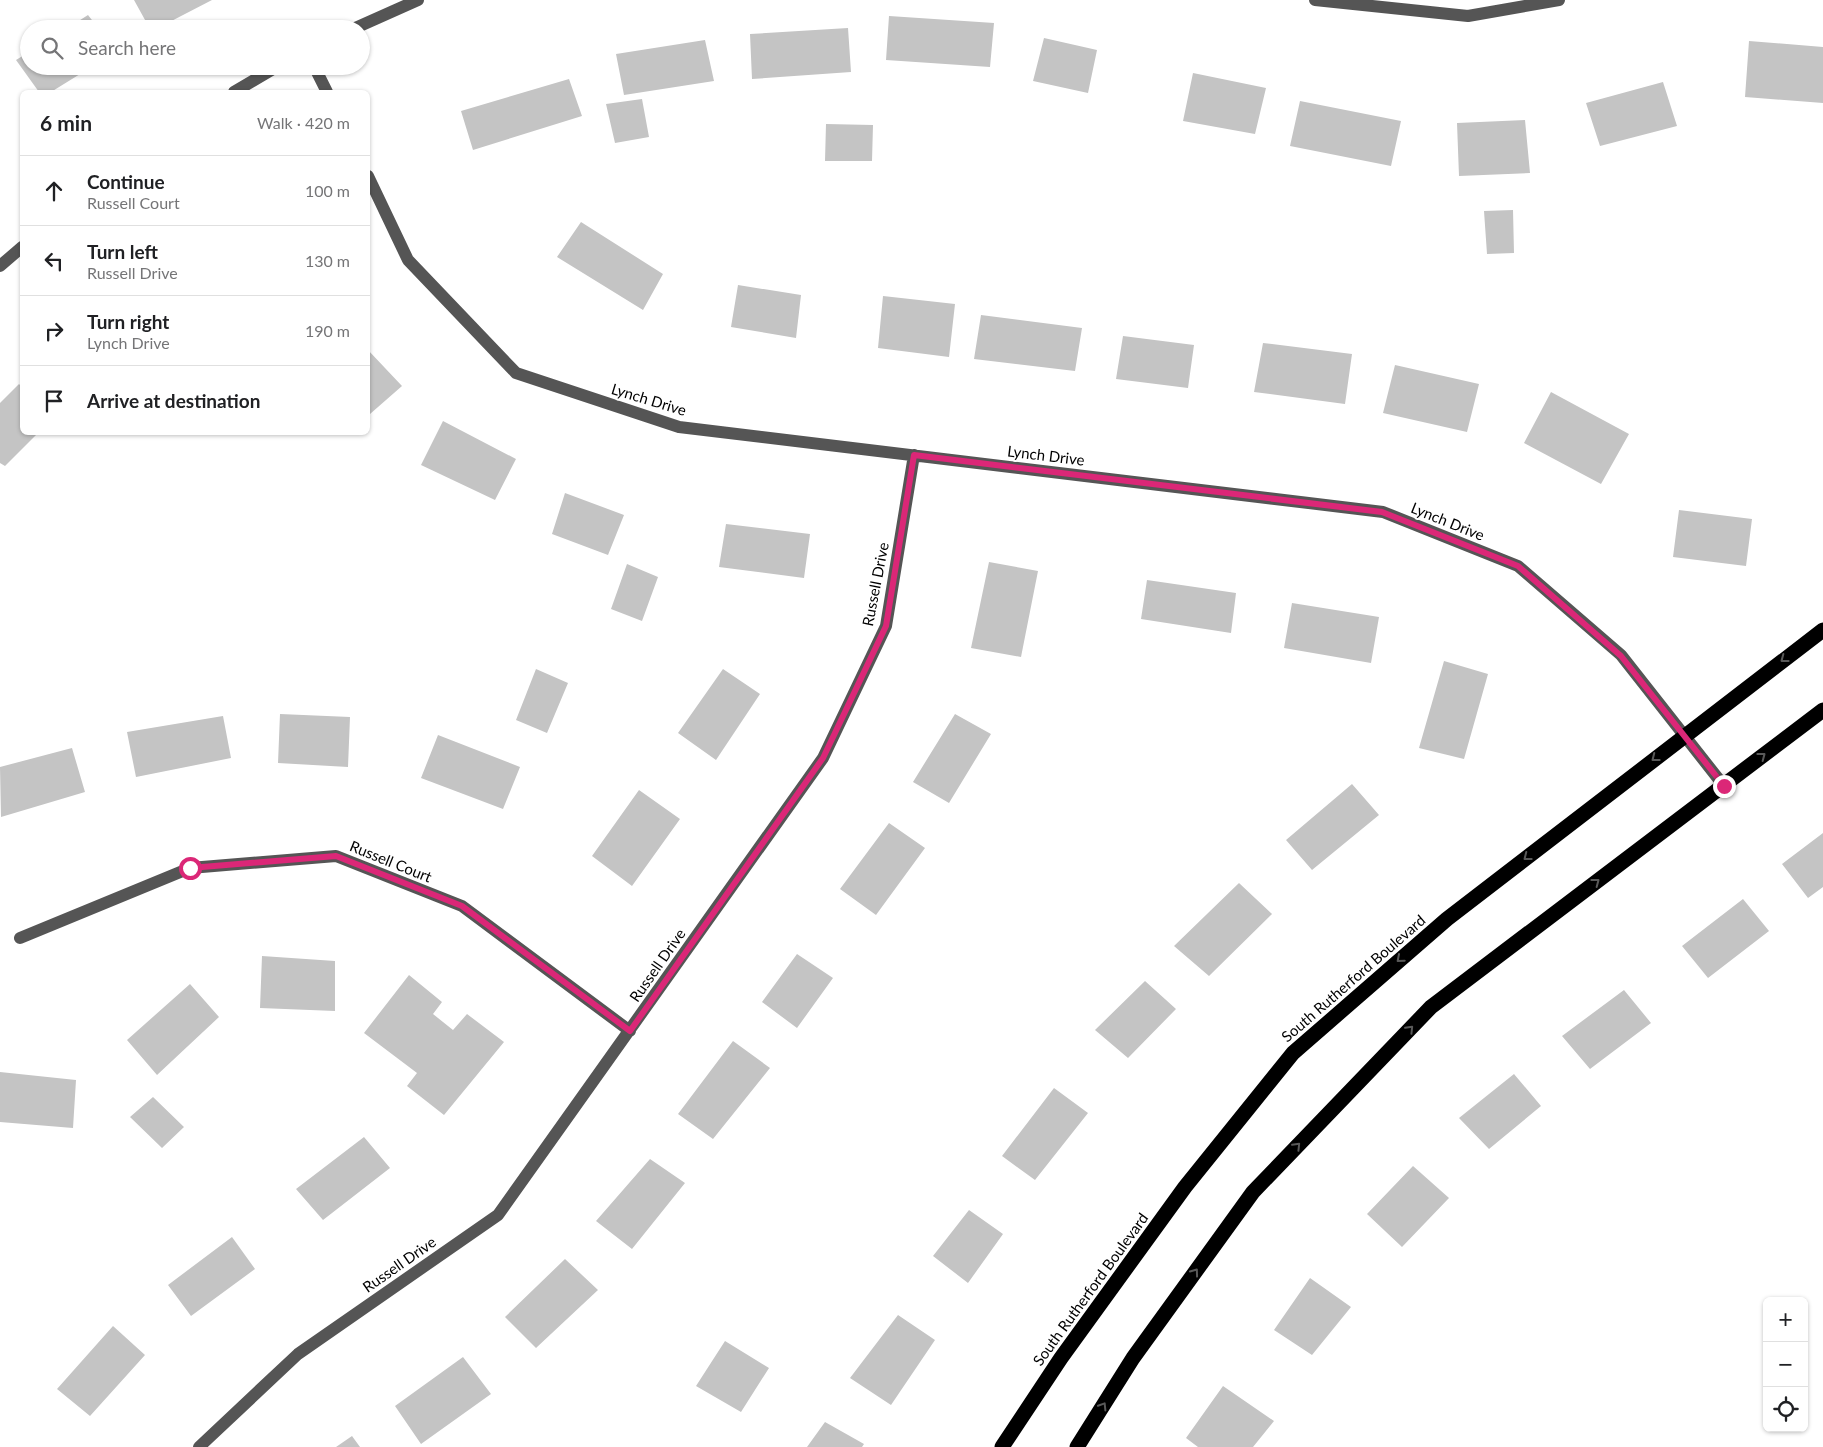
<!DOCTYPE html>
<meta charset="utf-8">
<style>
body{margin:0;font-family:Lato,sans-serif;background:#f2f2f2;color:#202124}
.controls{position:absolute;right:15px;bottom:15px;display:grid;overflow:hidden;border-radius:8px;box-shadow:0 1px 4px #0004}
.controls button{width:45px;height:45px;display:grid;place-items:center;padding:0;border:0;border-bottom:1px solid #e0e0e0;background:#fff;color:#202124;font:25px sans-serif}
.stop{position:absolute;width:15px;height:15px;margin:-11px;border:4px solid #db2777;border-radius:50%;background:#fff}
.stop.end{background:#db2777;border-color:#fff;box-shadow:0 1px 5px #0008}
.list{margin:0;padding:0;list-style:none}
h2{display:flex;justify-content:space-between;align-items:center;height:65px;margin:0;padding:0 20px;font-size:21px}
h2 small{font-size:16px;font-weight:400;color:#757577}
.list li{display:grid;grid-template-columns:32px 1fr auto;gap:15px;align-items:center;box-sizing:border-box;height:70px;padding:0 20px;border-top:1px solid #e0e0e0}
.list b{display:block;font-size:19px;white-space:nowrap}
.list p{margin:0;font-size:16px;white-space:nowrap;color:#757577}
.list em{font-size:16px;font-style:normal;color:#757577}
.icon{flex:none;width:28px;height:28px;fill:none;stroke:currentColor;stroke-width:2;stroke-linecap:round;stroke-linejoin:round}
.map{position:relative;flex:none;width:1823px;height:1447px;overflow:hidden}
.search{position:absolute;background:#fff;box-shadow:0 1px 4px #0004;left:20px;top:20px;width:350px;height:55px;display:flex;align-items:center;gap:12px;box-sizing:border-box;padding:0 18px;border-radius:28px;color:#757577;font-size:19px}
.panel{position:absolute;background:#fff;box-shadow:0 1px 4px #0004;left:20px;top:90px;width:350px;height:345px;border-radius:8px}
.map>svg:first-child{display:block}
</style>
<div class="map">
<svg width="1823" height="1447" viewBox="0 0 1823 1447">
<rect width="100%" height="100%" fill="#fff"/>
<path fill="#c4c4c4" d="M 134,0 L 212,0 L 156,29 L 150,29 Z
M 88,15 L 99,29 L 66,29 Z
M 889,16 L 994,23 L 990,67 L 886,60 Z
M 848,28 L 851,72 L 752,79 L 750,34 Z
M 1044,38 L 1097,50 L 1088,93 L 1033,81 Z
M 705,40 L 714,81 L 624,95 L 616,54 Z
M 1749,41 L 1823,47 L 1823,103 L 1745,97 Z
M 29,52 L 29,66 L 93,66 L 51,92 L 39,92 L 16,60 Z
M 1193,73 L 1266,88 L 1255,134 L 1183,121 Z
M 569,79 L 582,116 L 473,150 L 461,111 Z
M 1663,82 L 1677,126 L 1600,146 L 1586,103 Z
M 642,99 L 649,137 L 615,143 L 606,104 Z
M 1300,101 L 1401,121 L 1391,166 L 1290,146 Z
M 1525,120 L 1530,173 L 1459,176 L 1457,123 Z
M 826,124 L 873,125 L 872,161 L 825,161 Z
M 1513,210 L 1514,253 L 1487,254 L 1484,211 Z
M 581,222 L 663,274 L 643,310 L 557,257 Z
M 738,285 L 801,295 L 796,338 L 731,327 Z
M 883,296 L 955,304 L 949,357 L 878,348 Z
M 981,315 L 1082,328 L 1075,371 L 974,359 Z
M 1123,336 L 1194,345 L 1188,388 L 1116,379 Z
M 1263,343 L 1352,354 L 1345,404 L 1254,392 Z
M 368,350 L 402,386 L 370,414 L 368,411 Z
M 1395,365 L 1479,384 L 1467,432 L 1383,413 Z
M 19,384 L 22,387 L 22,432 L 39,432 L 5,466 L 0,463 L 0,403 Z
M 1551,392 L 1629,434 L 1601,484 L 1524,443 Z
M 443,421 L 516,459 L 495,500 L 421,465 Z
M 565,493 L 624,515 L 608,555 L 552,534 Z
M 1679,510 L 1752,519 L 1746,566 L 1673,557 Z
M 726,524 L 810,534 L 804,578 L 719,567 Z
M 989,562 L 1038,571 L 1021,657 L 971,648 Z
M 627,564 L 658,577 L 642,621 L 611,609 Z
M 1147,580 L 1236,593 L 1231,633 L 1141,619 Z
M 1292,603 L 1379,617 L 1371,663 L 1284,648 Z
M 1444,661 L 1488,674 L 1464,759 L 1419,748 Z
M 536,669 L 568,683 L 547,733 L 516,720 Z
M 723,669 L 760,694 L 716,760 L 678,733 Z
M 280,714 L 350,717 L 348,767 L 278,763 Z
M 955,714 L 991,734 L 949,803 L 913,782 Z
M 223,716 L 231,758 L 136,777 L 127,732 Z
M 438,735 L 520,767 L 503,809 L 421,778 Z
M 72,748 L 85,792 L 1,817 L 0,767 Z
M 1352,784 L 1379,815 L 1312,870 L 1286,840 Z
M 639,790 L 680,819 L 632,886 L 592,856 Z
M 889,823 L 925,848 L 876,915 L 840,889 Z
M 1823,833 L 1823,887 L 1808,898 L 1782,864 Z
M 1239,883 L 1272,914 L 1209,976 L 1174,946 Z
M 1743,899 L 1769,931 L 1708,978 L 1682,946 Z
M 797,954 L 833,978 L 797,1028 L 762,1002 Z
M 262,956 L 335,961 L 335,1011 L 260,1008 Z
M 409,975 L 442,1002 L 433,1014 L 453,1030 L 467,1014 L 504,1042 L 444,1115 L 407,1086 L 417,1073 L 364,1033 Z
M 1145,981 L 1176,1009 L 1128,1058 L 1095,1030 Z
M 190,984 L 219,1017 L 157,1075 L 127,1040 Z
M 1624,990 L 1651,1023 L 1590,1069 L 1562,1036 Z
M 733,1041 L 770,1068 L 713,1139 L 678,1114 Z
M 0,1072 L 76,1080 L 73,1128 L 0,1122 Z
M 1514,1074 L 1541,1106 L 1489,1149 L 1459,1118 Z
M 1054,1088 L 1088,1113 L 1035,1180 L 1002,1156 Z
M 153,1097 L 184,1127 L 162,1148 L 130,1117 Z
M 364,1137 L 390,1168 L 323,1220 L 296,1189 Z
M 650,1159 L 685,1183 L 632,1249 L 596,1221 Z
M 1413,1166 L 1449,1198 L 1402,1247 L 1367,1214 Z
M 969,1210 L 1003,1234 L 968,1283 L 933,1256 Z
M 232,1237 L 255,1269 L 191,1316 L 168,1285 Z
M 565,1259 L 598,1290 L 536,1348 L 505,1317 Z
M 1310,1278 L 1351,1307 L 1312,1355 L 1274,1330 Z
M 898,1315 L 935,1340 L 891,1405 L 850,1378 Z
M 113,1326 L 145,1355 L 90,1416 L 57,1389 Z
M 725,1341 L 769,1368 L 741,1412 L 696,1386 Z
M 463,1357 L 491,1394 L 421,1444 L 395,1406 Z
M 1223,1386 L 1274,1421 L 1253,1447 L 1198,1447 L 1186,1438 Z
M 825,1422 L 864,1444 L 862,1447 L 807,1447 Z
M 352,1436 L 360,1447 L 336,1447 Z"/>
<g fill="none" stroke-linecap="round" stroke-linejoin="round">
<path stroke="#555" stroke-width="12" d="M 1315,0 L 1468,16 L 1559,0
M 353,29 L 418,0
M 314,66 L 327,92
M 234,92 L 278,66
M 368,176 L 408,260 L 516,373 L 679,427 L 1383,512 L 1518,566 L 1621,655 L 1724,786
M 0,266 L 22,247
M 20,938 L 190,868 L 336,856 L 462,906 L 630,1031
M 199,1447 L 298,1354 L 498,1215 L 823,758 L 886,626 L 914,455"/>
<path stroke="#000" stroke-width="15" d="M 1002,1447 L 1061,1358 L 1185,1187 L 1293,1053 L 1447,919 L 1823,630
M 1077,1447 L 1133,1358 L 1253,1192 L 1431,1007 L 1823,710"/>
</g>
<defs><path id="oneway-chevron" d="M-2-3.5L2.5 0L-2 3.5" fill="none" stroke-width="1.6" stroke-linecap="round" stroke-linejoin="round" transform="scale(1.25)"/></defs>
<g stroke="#595959">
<use href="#oneway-chevron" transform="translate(1784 659) rotate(143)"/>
<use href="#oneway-chevron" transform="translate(1762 756) rotate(-37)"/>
<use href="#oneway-chevron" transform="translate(1655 758) rotate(142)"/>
<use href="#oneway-chevron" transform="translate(1527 857) rotate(142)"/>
<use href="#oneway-chevron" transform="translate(1596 882) rotate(-37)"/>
<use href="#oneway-chevron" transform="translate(1400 959) rotate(139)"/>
<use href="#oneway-chevron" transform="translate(1410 1029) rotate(-46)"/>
<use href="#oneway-chevron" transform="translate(1297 1146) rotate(-46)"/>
<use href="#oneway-chevron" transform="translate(1195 1272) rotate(-54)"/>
<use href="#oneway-chevron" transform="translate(1103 1406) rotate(-58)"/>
</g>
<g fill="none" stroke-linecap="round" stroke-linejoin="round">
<path stroke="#db2777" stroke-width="6" d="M 190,868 L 336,856 L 462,906 L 630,1031 L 823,758 L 886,626 L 914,455 L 1382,512 L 1518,566 L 1621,656 L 1724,786"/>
</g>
<g text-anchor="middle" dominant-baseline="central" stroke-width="4" stroke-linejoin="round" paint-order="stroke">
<g font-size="15" fill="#000" stroke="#fff">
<text transform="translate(649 399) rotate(17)">Lynch Drive</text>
<text transform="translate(1046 455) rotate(7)">Lynch Drive</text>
<text transform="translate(1448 521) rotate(22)">Lynch Drive</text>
<text transform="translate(875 584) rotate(-79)">Russell Drive</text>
<text transform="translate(391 861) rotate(22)">Russell Court</text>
<text transform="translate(657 965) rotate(-55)">Russell Drive</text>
<text transform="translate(1353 978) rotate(-41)">South Rutherford Boulevard</text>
<text transform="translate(399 1264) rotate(-35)">Russell Drive</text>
<text transform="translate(1090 1289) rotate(-54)">South Rutherford Boulevard</text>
</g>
</g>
</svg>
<div class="controls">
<button>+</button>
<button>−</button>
<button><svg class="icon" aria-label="locate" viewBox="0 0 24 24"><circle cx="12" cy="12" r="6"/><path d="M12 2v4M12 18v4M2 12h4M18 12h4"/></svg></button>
</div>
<div class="stop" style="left:190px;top:868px"></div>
<div class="stop end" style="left:1724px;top:786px"></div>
<div class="search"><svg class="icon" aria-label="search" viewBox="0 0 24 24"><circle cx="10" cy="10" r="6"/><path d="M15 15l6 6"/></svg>Search here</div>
<section class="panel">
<h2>6 min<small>Walk · 420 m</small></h2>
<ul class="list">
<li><svg class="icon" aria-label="ahead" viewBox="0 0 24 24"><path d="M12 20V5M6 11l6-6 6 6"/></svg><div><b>Continue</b><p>Russell Court</p></div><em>100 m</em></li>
<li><svg class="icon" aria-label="left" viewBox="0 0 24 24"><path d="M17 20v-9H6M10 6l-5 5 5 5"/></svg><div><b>Turn left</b><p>Russell Drive</p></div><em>130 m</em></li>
<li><svg class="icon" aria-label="right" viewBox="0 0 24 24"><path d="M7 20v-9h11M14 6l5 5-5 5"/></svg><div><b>Turn right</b><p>Lynch Drive</p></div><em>190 m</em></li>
<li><svg class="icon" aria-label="arrive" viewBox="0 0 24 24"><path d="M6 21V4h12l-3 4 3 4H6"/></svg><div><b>Arrive at destination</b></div></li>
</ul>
</section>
</div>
